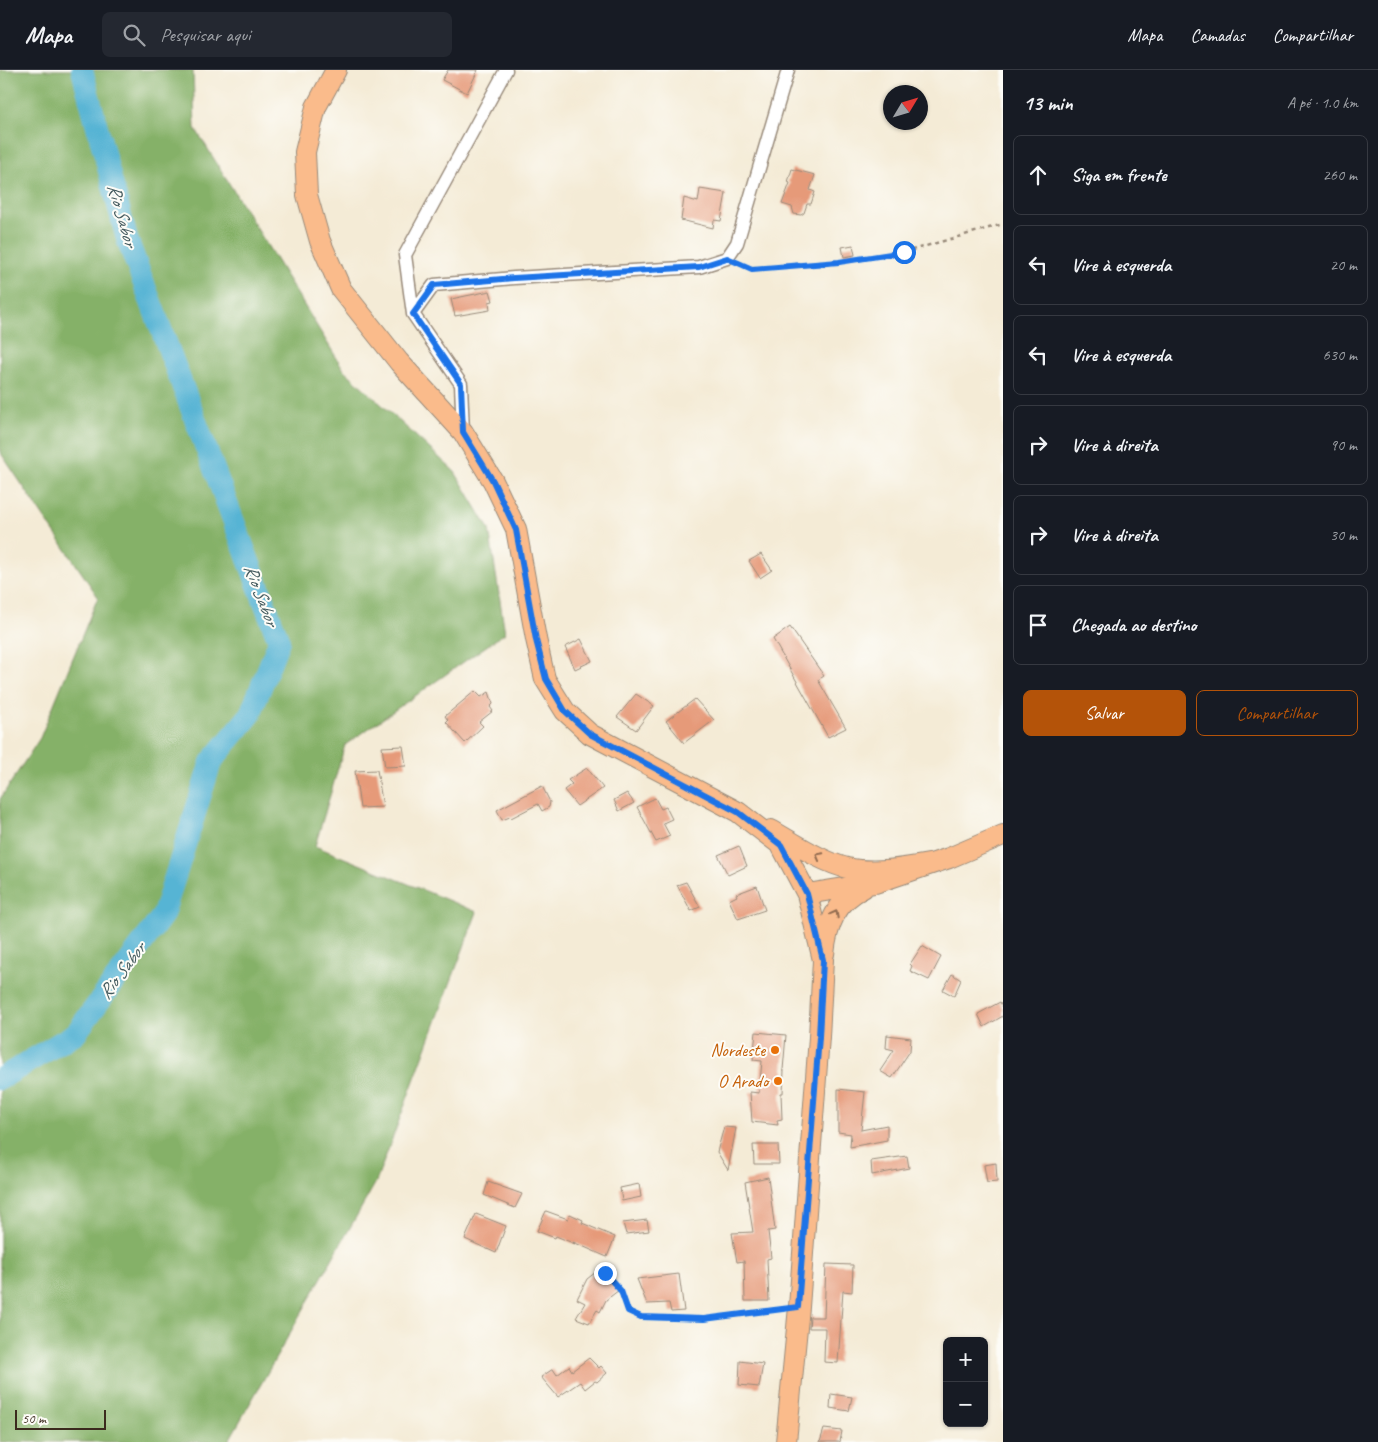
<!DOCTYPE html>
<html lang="pt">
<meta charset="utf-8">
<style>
body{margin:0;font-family:Caveat,sans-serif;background:#242831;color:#f1f3f6}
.controls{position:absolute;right:15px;bottom:15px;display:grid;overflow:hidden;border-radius:8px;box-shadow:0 1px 4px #0004}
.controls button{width:45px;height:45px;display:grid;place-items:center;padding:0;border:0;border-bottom:1px solid #363941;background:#171b24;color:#f1f3f6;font:25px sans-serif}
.compass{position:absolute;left:883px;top:15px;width:45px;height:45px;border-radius:50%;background:#171b24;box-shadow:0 1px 4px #0004;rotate:52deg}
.scale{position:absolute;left:15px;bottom:12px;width:91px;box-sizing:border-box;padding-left:5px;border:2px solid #3b2a1e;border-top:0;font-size:14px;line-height:18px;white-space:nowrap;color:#3b2a1e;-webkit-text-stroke:4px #fdfcf7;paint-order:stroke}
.stop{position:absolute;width:15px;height:15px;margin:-11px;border:4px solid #1a73e8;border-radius:50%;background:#fff}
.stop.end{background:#1a73e8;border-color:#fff;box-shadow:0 1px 5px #0008}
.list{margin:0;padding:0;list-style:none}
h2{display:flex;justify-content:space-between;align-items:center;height:65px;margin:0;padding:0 20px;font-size:21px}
h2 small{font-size:16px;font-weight:400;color:#9ea1a6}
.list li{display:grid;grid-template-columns:32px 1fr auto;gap:15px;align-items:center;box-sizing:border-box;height:80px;margin:0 10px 10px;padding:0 10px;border:1px solid #363941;border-radius:8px}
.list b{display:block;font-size:19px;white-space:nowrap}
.list em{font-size:16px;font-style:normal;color:#9ea1a6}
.actions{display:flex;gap:10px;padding:15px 20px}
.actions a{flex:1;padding:11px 0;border:1px solid #b45309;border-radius:8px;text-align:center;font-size:18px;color:#b45309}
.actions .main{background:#b45309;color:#fff}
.icon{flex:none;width:28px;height:28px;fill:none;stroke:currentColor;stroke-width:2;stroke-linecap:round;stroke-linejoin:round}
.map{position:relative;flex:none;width:1003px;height:1372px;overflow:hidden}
header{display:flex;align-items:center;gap:30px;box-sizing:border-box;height:70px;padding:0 25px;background:#171b24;border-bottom:1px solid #363941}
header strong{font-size:24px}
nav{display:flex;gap:28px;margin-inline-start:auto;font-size:18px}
.search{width:350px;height:45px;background:#242831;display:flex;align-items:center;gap:12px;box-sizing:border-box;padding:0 18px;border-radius:8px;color:#9ea1a6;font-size:19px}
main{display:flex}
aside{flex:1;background:#171b24}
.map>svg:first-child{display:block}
</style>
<header>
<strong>Mapa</strong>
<div class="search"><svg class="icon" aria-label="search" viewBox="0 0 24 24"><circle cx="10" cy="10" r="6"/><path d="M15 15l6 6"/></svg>Pesquisar aqui</div>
<nav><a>Mapa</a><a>Camadas</a><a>Compartilhar</a></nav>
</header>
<main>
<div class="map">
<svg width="1003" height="1372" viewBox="0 0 1003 1372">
<rect width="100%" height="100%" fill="#fdfcf7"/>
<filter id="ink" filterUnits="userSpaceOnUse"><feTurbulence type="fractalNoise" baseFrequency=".02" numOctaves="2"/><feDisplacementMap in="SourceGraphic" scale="10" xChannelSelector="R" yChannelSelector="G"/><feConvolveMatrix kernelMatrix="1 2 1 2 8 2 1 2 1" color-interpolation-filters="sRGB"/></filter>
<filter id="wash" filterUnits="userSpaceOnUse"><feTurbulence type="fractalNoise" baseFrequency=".0096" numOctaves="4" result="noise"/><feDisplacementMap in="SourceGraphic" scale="20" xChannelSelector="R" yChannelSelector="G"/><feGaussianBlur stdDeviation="1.12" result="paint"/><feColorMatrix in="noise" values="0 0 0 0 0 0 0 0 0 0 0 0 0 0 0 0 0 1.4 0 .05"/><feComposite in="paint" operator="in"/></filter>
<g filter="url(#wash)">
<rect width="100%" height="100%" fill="#f4ebd6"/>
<path fill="#85b168" stroke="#606e43" d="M 0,0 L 193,0 L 195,58 L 344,300 L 455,402 L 489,459 L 505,563 L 345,675 L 315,776 L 477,842 L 376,1112 L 228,1372 L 0,1372 L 0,729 L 40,668 L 98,527 L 0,382 Z"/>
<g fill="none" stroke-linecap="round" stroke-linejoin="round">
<path stroke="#56b4d4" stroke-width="22" d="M 0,1009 L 76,963 L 163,845 L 211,692 L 250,645 L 279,571 L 127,169 L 82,0"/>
</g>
<g id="blocks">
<path fill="#e69a79" d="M 448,0 L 478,0 L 467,23 L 442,10 Z
M 792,99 L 815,105 L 810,120 L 815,122 L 811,134 L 807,134 L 804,143 L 801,145 L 794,144 L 792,137 L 782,134 L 790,113 L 788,112 Z
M 700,119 L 726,123 L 721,151 L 714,150 L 713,158 L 681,150 L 684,128 L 698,132 Z
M 853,175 L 855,185 L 844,187 L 842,177 Z
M 490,221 L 493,231 L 489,232 L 490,240 L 455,246 L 451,229 Z
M 761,484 L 772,500 L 760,508 L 749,491 Z
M 790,557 L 824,606 L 818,610 L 846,658 L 828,667 L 773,569 Z
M 581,569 L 592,591 L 575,599 L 565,577 Z
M 475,621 L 481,627 L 489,622 L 493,634 L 490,637 L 493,641 L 479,652 L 483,656 L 465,673 L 446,652 L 448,650 L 445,646 Z
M 636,624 L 654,636 L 636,660 L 617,647 Z
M 695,629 L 714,650 L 684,673 L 666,651 Z
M 403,676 L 406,696 L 385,697 L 382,677 Z
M 587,698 L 603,718 L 577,736 L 564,720 L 572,714 L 568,710 Z
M 377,700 L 383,737 L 360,738 L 355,701 Z
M 542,716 L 550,732 L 549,737 L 542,741 L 538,734 L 511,748 L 510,747 L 502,750 L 497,740 Z
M 627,723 L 634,733 L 619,741 L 614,730 Z
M 655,728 L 661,739 L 666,737 L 672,749 L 663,753 L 670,766 L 656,772 L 637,737 Z
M 739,776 L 747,796 L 728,805 L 718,785 Z
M 686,812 L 700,837 L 691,841 L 677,815 Z
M 757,816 L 765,840 L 738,849 L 729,830 L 737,826 L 736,824 Z
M 922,876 L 941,887 L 929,910 L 910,901 L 912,896 L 910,894 Z
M 952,904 L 961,910 L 954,926 L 943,920 Z
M 1000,932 L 1003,938 L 1003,946 L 984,957 L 978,944 Z
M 756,962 L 786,965 L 783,1000 L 784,1000 L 783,1023 L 781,1023 L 782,1049 L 777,1050 L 778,1055 L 752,1052 L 750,1022 L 759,1023 L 762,991 L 753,990 Z
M 887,965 L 911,968 L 910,981 L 892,1008 L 880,1001 L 894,980 L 886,978 Z
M 838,1019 L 865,1022 L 861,1060 L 887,1055 L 887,1070 L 850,1077 L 851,1064 L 838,1062 Z
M 724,1057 L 736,1058 L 728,1100 L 717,1082 Z
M 753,1075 L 778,1075 L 779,1094 L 754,1094 Z
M 907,1086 L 909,1098 L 872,1105 L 871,1091 Z
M 996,1093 L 997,1112 L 987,1113 L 984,1095 Z
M 768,1107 L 775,1160 L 768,1161 L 771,1188 L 767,1189 L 769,1231 L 745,1231 L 744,1191 L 737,1192 L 732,1163 L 753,1162 L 745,1112 Z
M 488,1112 L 522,1124 L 515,1138 L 484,1125 Z
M 639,1114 L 641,1127 L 622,1131 L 620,1118 Z
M 546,1141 L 568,1149 L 570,1144 L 583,1150 L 582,1153 L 615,1167 L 607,1187 L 573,1172 L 575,1174 L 556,1166 L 555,1168 L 537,1161 Z
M 476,1144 L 506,1156 L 496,1183 L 465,1169 Z
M 647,1150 L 649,1161 L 626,1164 L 623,1153 Z
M 826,1194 L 853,1195 L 852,1222 L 843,1221 L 838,1293 L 824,1292 L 825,1258 L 809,1258 L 810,1247 L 824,1247 Z
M 600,1199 L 619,1220 L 606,1230 L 600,1242 L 597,1240 L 589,1253 L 576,1248 L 585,1233 L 577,1229 L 587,1209 Z
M 679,1204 L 684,1241 L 671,1242 L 669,1233 L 647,1234 L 637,1209 Z
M 589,1288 L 599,1298 L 601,1296 L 607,1303 L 597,1312 L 595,1311 L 585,1319 L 580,1312 L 558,1327 L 541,1307 L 553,1299 L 557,1305 L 569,1296 L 572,1301 Z
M 740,1291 L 763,1294 L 759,1317 L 739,1315 Z
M 831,1324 L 852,1327 L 849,1341 L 830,1338 Z
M 824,1359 L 842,1361 L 840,1372 L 820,1372 Z"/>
</g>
</g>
<g filter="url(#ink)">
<use href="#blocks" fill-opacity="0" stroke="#988a7a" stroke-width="1"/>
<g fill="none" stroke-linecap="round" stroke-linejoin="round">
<g stroke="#988a7a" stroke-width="15">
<path id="minor" d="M 413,244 L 405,185 L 506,0
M 463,362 L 461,314 L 413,244 L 434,215 L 514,208 L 699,197 L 727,188 L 737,173 L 788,0"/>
</g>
<g stroke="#988a7a" stroke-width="22">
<path id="primary" d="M 336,0 L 316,37 L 305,82 L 307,125 L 320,171 L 341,219 L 399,292 L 463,362 L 493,411 L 516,459 L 536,569 L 545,609 L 565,641 L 590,664 L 738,742 L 781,775 L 807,824 L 823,890 L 819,967 L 799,1237 L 786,1372
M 771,760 C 794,773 822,792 847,798 C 875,804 907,798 935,793
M 807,824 L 875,813 L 949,788 L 1003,765
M 824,884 C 827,855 836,831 863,818"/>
</g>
<path stroke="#988a7a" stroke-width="2.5" stroke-dasharray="4 4" stroke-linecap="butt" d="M 738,192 L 752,199 L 839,192 L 905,182 L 1003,154
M 605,1203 L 621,1221 L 628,1241 L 641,1247 L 704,1249 L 785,1238"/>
<use href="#minor" stroke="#fff" stroke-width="12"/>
<use href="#primary" stroke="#fabb8b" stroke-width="20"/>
</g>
<defs><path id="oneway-chevron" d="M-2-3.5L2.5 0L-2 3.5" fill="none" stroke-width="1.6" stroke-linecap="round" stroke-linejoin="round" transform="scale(1.25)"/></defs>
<g stroke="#916b4f">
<use href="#oneway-chevron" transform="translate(819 786) rotate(-152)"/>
<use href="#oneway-chevron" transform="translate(835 844) rotate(-62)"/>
</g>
</g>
<g fill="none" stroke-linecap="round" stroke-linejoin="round" filter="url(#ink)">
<path stroke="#1a73e8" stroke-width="6" d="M 605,1203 L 621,1221 L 628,1241 L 641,1247 L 704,1249 L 798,1237 L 819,967 L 823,890 L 807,824 L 781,775 L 738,742 L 590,664 L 565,641 L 546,609 L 536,570 L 516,460 L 493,411 L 463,362 L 461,314 L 413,244 L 434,215 L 514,208 L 699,197 L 727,188 L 752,199 L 839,192 L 904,182"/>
</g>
<g fill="#e8710a" stroke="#fdfcf7" stroke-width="2">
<circle cx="775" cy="980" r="5"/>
<circle cx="778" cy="1011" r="5"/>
</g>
<g text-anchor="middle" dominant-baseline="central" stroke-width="4" stroke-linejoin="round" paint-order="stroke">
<g font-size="18" fill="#c56008" stroke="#fdfcf7" text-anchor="end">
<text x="765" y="980">Nordeste</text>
<text x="768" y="1011">O Arado</text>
</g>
<g font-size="19" font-style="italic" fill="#445a5e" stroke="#fdfcf7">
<text transform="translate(122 145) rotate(74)">Rio Sabor</text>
<text transform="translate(261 525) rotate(69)">Rio Sabor</text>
<text transform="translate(122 901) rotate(-53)">Rio Sabor</text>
</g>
</g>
</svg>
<div class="controls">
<button>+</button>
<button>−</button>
</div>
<svg class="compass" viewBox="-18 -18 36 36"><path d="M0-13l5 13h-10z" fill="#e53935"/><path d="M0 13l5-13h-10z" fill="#9ea1a6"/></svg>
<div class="scale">50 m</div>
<div class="stop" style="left:904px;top:182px"></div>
<div class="stop end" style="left:605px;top:1203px"></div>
</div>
<aside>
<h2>13 min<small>A pé · 1.0 km</small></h2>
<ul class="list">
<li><svg class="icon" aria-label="ahead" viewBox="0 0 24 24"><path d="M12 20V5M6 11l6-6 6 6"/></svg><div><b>Siga em frente</b></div><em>260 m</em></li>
<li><svg class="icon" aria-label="left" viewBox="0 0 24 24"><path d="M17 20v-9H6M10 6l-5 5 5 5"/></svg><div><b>Vire à esquerda</b></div><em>20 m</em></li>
<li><svg class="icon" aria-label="left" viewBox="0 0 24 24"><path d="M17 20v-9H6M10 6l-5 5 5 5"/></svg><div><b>Vire à esquerda</b></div><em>630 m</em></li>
<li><svg class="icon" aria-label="right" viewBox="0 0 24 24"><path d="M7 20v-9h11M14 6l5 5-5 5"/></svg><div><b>Vire à direita</b></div><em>90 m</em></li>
<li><svg class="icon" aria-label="right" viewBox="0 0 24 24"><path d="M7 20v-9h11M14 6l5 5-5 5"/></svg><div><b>Vire à direita</b></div><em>30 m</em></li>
<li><svg class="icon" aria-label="arrive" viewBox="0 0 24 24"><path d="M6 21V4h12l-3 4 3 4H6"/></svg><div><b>Chegada ao destino</b></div></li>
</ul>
<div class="actions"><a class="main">Salvar</a><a>Compartilhar</a></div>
</aside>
</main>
